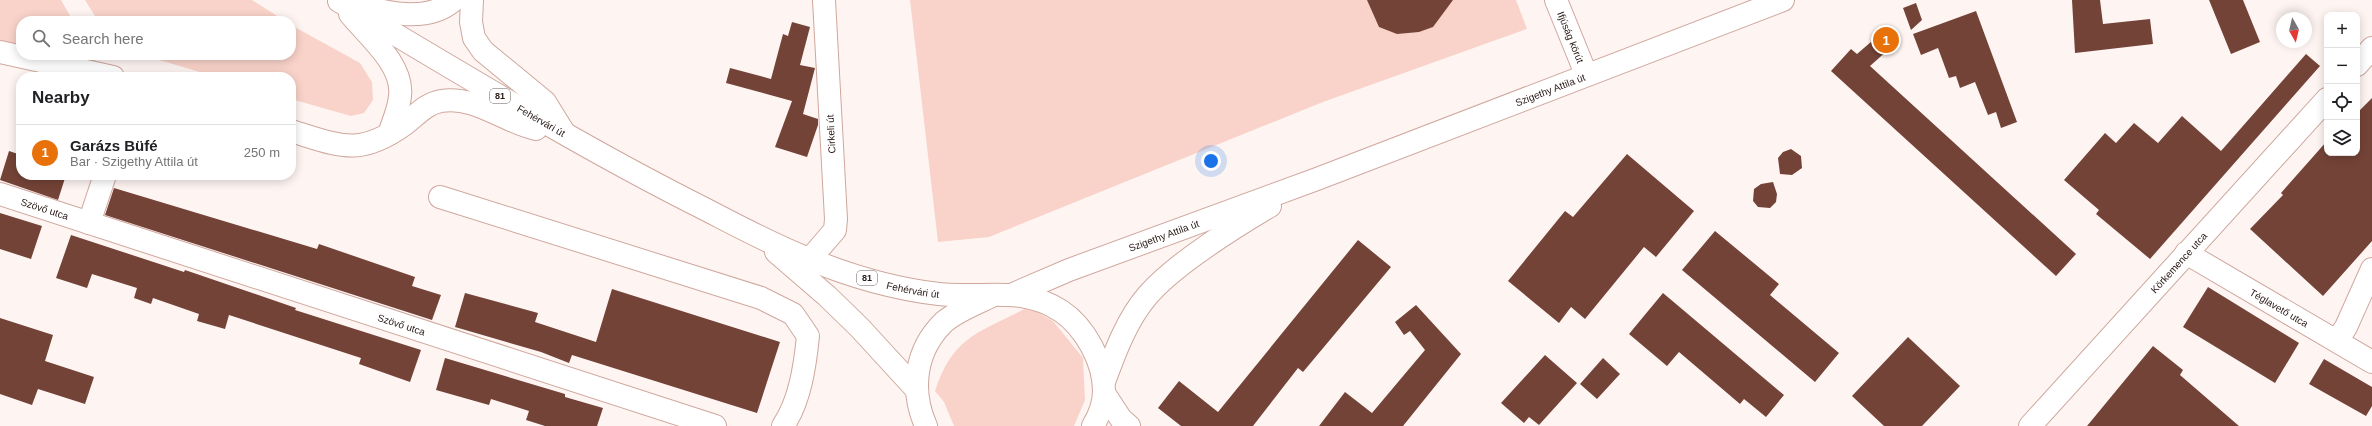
<!DOCTYPE html>
<meta charset="utf-8">
<style>
body{margin:0;font-family:Arial,sans-serif;background:#f6f6f6;color:#202124}
.controls{position:absolute;right:12px;top:12px;display:grid;overflow:hidden;border-radius:8px;box-shadow:0 2px 10px #0003}
.controls button{width:36px;height:36px;display:grid;place-items:center;padding:0;border:0;border-bottom:1px solid #e0e0e0;background:#fff;color:#202124;font:20px sans-serif}
.compass{position:absolute;left:2276px;top:12px;width:36px;height:36px;border-radius:50%;background:#fff;box-shadow:0 2px 10px #0003;rotate:172deg}
.you{position:absolute;left:1211px;top:161px;width:14px;height:14px;margin:-10px;border:3px solid #fff;border-radius:50%;background:#1a73e8;box-shadow:0 0 0 6px #1a73e833}
.badge{display:grid;place-items:center;width:26px;height:26px;border-radius:50%;background:#2563eb;color:#fff;font-size:13px;font-weight:700}
.pin{position:absolute;translate:-50% -50%;border:2px solid #fff;box-shadow:0 1px 4px #0006}
.list{margin:0;padding:0;list-style:none}
h2{display:flex;justify-content:space-between;align-items:center;height:52px;margin:0;padding:0 16px;font-size:17px}
h2 small{font-size:13px;font-weight:400;color:#757577}
.list li{display:grid;grid-template-columns:26px 1fr auto;gap:12px;align-items:center;box-sizing:border-box;height:56px;padding:0 16px;border-top:1px solid #e0e0e0}
.list b{display:block;font-size:15px;white-space:nowrap}
.list p{margin:0;font-size:13px;white-space:nowrap;color:#757577}
.list em{font-size:13px;font-style:normal;color:#757577}
.icon{flex:none;width:22px;height:22px;fill:none;stroke:currentColor;stroke-width:2;stroke-linecap:round;stroke-linejoin:round}
.map{position:relative;flex:none;width:2372px;height:426px;overflow:hidden}
.search{position:absolute;background:#fff;box-shadow:0 2px 10px #0003;left:16px;top:16px;width:280px;height:44px;display:flex;align-items:center;gap:10px;box-sizing:border-box;padding:0 14px;border-radius:16px;color:#757577;font-size:15px}
.panel{position:absolute;background:#fff;box-shadow:0 2px 10px #0003;left:16px;top:72px;width:280px;height:108px;border-radius:16px}
.map>svg:first-child{display:block}
</style>
<div class="map">
<svg width="2372" height="426" viewBox="0 0 2372 426">
<rect width="100%" height="100%" fill="#fef5f3"/>
<path fill="#f9d3c9" d="M 0,0 L 61,0 L 73,21 L 21,21 L 21,45 L 0,40 Z
M 85,0 L 252,0 L 285,21 L 98,21 Z
M 910,0 L 1516,0 L 1527,29 L 1323,102 L 989,237 L 938,242 Z
M 291,25 L 360,63 L 372,82 L 373,100 L 364,113 L 351,116 L 291,99 L 291,77 L 217,77 L 142,55 L 291,55 Z
M 60,55 L 93,55 L 98,65 Z
M 1028,307 L 1053,321 L 1083,358 L 1085,400 L 1074,426 L 954,426 L 944,402 L 935,391 C 953,335 981,332 1028,307 Z"/>
<path fill="#744337" d="M 1367,0 L 1453,0 L 1433,27 L 1419,32 L 1397,34 L 1379,27 Z
M 2072,0 L 2100,0 L 2103,24 L 2150,19 L 2153,44 L 2075,53 Z
M 2209,0 L 2243,0 L 2260,42 L 2231,54 Z
M 1916,3 L 1922,20 L 1911,30 L 1903,8 Z
M 1976,11 L 2017,122 L 2001,128 L 1996,112 L 1988,115 L 1975,82 L 1960,88 L 1956,76 L 1949,78 L 1938,48 L 1921,55 L 1913,34 Z
M 792,22 L 810,27 L 800,65 L 815,68 L 803,114 L 818,119 L 818,125 L 807,157 L 775,147 L 792,101 L 726,83 L 730,68 L 771,79 L 783,34 L 788,36 Z
M 1886,29 L 1897,42 L 1870,66 L 2076,254 L 2056,276 L 1831,71 L 1851,49 L 1857,54 Z
M 2306,54 L 2320,66 L 2150,259 L 2096,214 L 2099,210 L 2064,180 L 2105,133 L 2116,143 L 2134,123 L 2158,143 L 2182,116 L 2221,151 Z
M 2372,98 L 2372,241 L 2323,296 L 2250,229 L 2283,195 L 2281,193 L 2327,141 L 2327,153 L 2357,153 L 2357,113 Z
M 1791,149 L 1801,156 L 1802,168 L 1792,175 L 1780,174 L 1778,158 L 1783,152 Z
M 9,151 L 21,155 L 21,175 L 66,175 L 58,200 L 0,180 Z
M 1627,154 L 1694,211 L 1656,257 L 1644,247 L 1585,319 L 1571,307 L 1559,323 L 1508,281 L 1565,211 L 1573,217 Z
M 1773,182 L 1777,194 L 1776,202 L 1770,208 L 1758,207 L 1753,201 L 1754,189 L 1761,184 Z
M 114,188 L 317,249 L 319,244 L 415,277 L 412,286 L 441,295 L 432,320 L 105,215 Z
M 0,213 L 42,226 L 31,259 L 0,249 Z
M 1715,231 L 1779,284 L 1770,295 L 1839,353 L 1815,382 L 1682,270 Z
M 71,235 L 184,272 L 185,270 L 296,308 L 295,310 L 421,350 L 410,382 L 359,364 L 361,358 L 229,315 L 225,329 L 197,321 L 199,314 L 153,298 L 151,304 L 134,298 L 137,288 L 92,274 L 87,288 L 56,278 Z
M 1358,240 L 1391,267 L 1303,372 L 1298,368 L 1253,426 L 1181,426 L 1158,408 L 1179,381 L 1218,412 Z
M 2208,287 L 2299,343 L 2275,383 L 2183,327 Z
M 612,289 L 780,342 L 757,413 L 572,355 L 569,363 L 541,352 L 455,327 L 465,293 L 538,313 L 535,322 L 596,342 Z
M 1663,293 L 1784,395 L 1766,417 L 1744,399 L 1740,404 L 1679,352 L 1667,366 L 1629,334 Z
M 1416,305 L 1461,354 L 1403,426 L 1319,426 L 1345,392 L 1372,413 L 1425,350 L 1410,331 L 1404,335 L 1395,322 Z
M 0,318 L 53,335 L 45,361 L 94,377 L 85,404 L 38,389 L 32,405 L 0,394 Z
M 1908,337 L 1960,386 L 1922,426 L 1884,426 L 1852,396 Z
M 2153,346 L 2183,370 L 2180,375 L 2239,426 L 2087,426 Z
M 1545,355 L 1577,383 L 1539,425 L 1529,417 L 1524,423 L 1501,403 Z
M 445,358 L 565,394 L 565,397 L 603,408 L 597,426 L 545,426 L 526,420 L 529,411 L 491,399 L 489,405 L 436,390 Z
M 1603,358 L 1620,374 L 1597,399 L 1580,384 Z
M 2324,359 L 2372,387 L 2372,406 L 2366,416 L 2309,384 Z"/>
<g fill="none" stroke-linecap="round" stroke-linejoin="round">
<g stroke="#cfa79d" stroke-width="24">
<g id="minor">
<path d="M 2357,65 L 2372,48"/>
<path id="s1" d="M 0,194 L 715,426"/>
<path d="M 440,197 L 761,298 L 793,314 L 808,336 C 805,366 800,401 783,426"/>
<path d="M 89,223 L 105,175"/>
<path id="s2" d="M 2186,253 L 2372,362"/>
<path d="M 810,259 L 835,230 L 836,219 L 824,0"/>
<path d="M 2337,341 L 2346,327 L 2372,269"/>
<path id="s3" d="M 2030,426 L 2327,99"/>
</g>
</g>
<g stroke="#cfa79d" stroke-width="24">
<g id="tertiary">
<path id="s4" d="M 1556,0 L 1586,74"/>
<path id="s5" d="M 1011,295 L 1069,270 L 1317,179 L 1783,0"/>
<path d="M 1104,382 C 1115,352 1127,319 1148,295 C 1176,263 1233,228 1270,206"/>
</g>
</g>
<g stroke="#cfa79d" stroke-width="24">
<g id="primary">
<path d="M 472,0 L 471,22 L 474,38 L 483,51 L 545,102 L 563,131"/>
<path id="s6" d="M 339,1 C 456,70 571,141 691,202 C 729,221 766,242 804,257 C 847,275 894,289 939,294 C 983,299 1022,285 1061,311 C 1085,327 1104,362 1104,391 C 1104,402 1099,416 1093,426"/>
<path d="M 360,6 C 390,13 428,23 454,0"/>
<path d="M 350,14 C 368,36 404,65 400,96 C 399,109 393,122 389,134"/>
<path d="M 0,52 L 113,77"/>
<path d="M 291,131 C 341,146 359,157 405,124 C 417,115 425,104 441,101 C 475,95 504,122 536,129"/>
<path d="M 776,252 L 827,296 L 859,327 L 916,389"/>
<path d="M 1104,393 L 1121,419 L 1129,426"/>
<path d="M 926,426 C 910,390 915,350 944,322 C 957,311 975,304 990,297"/>
</g>
</g>
<use href="#minor" stroke="#fff" stroke-width="22"/>
<use href="#tertiary" stroke="#fff" stroke-width="22"/>
<use href="#primary" stroke="#fff" stroke-width="22"/>
</g>
<g text-anchor="middle" dominant-baseline="central" stroke-width="4" stroke-linejoin="round" paint-order="stroke">
<g fill="#fff" stroke="#675d5a" stroke-width="1">
<rect x="490" y="89" width="20" height="14" rx="3"/>
<rect x="857" y="271" width="20" height="14" rx="3"/>
</g>
<g font-size="9" font-weight="bold" fill="#261814">
<text x="500" y="96">81</text>
<text x="867" y="278">81</text>
</g>
<g font-size="10" fill="#261814" stroke="#fff">
<text stroke="none"><textPath href="#s4" startOffset="40">Ifjúság körút</textPath></text>
<text stroke="none"><textPath href="#s5" startOffset="577">Szigethy Attila út</textPath></text>
<text stroke="none"><textPath href="#s6" startOffset="235">Fehérvári út</textPath></text>
<text transform="translate(831 134) rotate(-93)">Cirkeli út</text>
<text stroke="none"><textPath href="#s1" startOffset="47">Szövő utca</textPath></text>
<text stroke="none"><textPath href="#s5" startOffset="164">Szigethy Attila út</textPath></text>
<text stroke="none"><textPath href="#s3" startOffset="221">Körkemence utca</textPath></text>
<text stroke="none"><textPath href="#s6" startOffset="645">Fehérvári út</textPath></text>
<text stroke="none"><textPath href="#s2" startOffset="108">Téglavető utca</textPath></text>
<text stroke="none"><textPath href="#s1" startOffset="422">Szövő utca</textPath></text>
</g>
</g>
</svg>
<div class="controls">
<button>+</button>
<button>−</button>
<button><svg class="icon" aria-label="locate" viewBox="0 0 24 24"><circle cx="12" cy="12" r="6"/><path d="M12 2v4M12 18v4M2 12h4M18 12h4"/></svg></button>
<button><svg class="icon" aria-label="layers" viewBox="0 0 24 24"><path d="M12 4l9 5-9 5-9-5zM3 14l9 5 9-5"/></svg></button>
</div>
<svg class="compass" viewBox="-18 -18 36 36"><path d="M0-13l5 13h-10z" fill="#e53935"/><path d="M0 13l5-13h-10z" fill="#757577"/></svg>
<div class="you"></div>
<div class="pin badge" style="left:1886px;top:40px;background:#e8710a">1</div>
<div class="search"><svg class="icon" aria-label="search" viewBox="0 0 24 24"><circle cx="10" cy="10" r="6"/><path d="M15 15l6 6"/></svg>Search here</div>
<section class="panel">
<h2>Nearby<small></small></h2>
<ul class="list">
<li><span class="badge" style="background:#e8710a">1</span><div><b>Garázs Büfé</b><p>Bar · Szigethy Attila út</p></div><em>250 m</em></li>
</ul>
</section>
</div>
